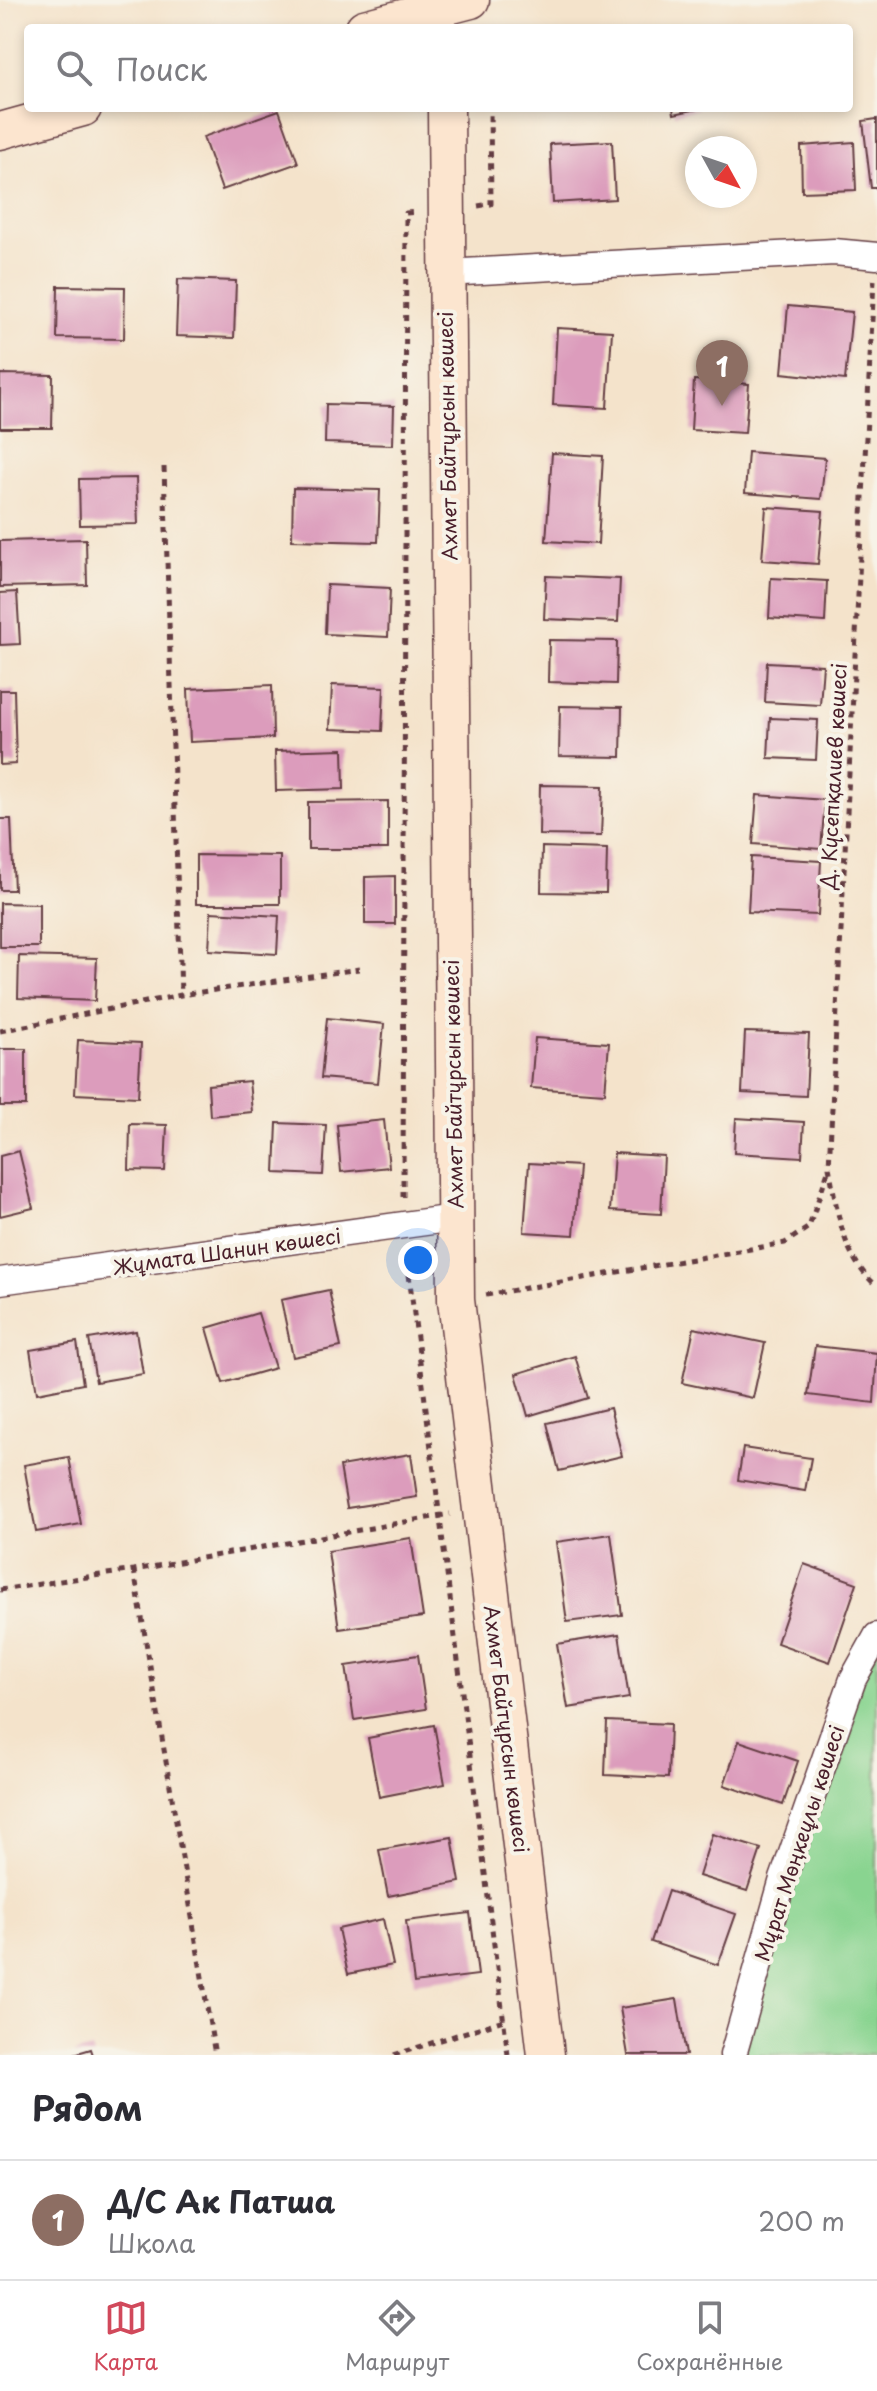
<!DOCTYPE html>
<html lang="ru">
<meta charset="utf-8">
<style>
body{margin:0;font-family:"Playpen Sans",sans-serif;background:#f7f7f7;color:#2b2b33}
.compass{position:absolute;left:685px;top:136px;width:72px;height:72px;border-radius:50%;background:#fff;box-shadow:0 4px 12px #0003;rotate:130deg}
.you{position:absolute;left:418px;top:1260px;width:28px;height:28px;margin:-20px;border:6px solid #fff;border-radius:50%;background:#1a73e8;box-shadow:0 0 0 12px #1a73e833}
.badge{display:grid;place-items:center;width:52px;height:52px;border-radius:50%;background:#d1495b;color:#fff;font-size:26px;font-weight:700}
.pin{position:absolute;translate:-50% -66px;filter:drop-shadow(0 2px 4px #0008)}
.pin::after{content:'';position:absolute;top:42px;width:28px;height:24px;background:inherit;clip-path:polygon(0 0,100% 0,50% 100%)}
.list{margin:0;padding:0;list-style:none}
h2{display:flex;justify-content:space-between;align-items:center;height:104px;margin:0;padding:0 32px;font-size:34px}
h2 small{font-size:26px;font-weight:400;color:#7c7c81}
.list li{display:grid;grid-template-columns:52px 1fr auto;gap:24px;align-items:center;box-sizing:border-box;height:120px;padding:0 32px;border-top:2px solid #e1e1e2}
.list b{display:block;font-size:30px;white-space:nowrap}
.list p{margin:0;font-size:26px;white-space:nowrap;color:#7c7c81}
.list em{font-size:26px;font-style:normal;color:#7c7c81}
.icon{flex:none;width:44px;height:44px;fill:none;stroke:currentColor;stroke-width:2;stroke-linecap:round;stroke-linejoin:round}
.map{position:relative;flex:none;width:877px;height:2055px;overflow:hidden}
.search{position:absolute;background:#fff;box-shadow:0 4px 12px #0003;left:24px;right:24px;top:24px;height:88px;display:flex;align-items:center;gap:20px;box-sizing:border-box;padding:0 28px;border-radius:8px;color:#7c7c81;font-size:30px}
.sheet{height:224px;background:#fff}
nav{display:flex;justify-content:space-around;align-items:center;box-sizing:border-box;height:112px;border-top:2px solid #e1e1e2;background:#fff;font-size:22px;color:#7c7c81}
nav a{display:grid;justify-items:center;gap:4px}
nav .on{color:#d1495b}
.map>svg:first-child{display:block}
</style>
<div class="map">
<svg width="877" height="2055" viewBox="0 0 877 2055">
<rect width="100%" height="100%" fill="#f7f3e8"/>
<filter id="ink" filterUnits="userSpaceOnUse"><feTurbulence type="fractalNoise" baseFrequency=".0125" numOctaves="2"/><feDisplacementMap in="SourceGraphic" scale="16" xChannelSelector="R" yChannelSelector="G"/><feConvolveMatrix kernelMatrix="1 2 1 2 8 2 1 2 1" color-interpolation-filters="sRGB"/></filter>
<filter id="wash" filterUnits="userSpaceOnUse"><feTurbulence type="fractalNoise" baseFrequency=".006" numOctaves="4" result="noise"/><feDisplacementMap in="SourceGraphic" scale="32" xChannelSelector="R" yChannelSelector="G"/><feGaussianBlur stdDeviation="1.8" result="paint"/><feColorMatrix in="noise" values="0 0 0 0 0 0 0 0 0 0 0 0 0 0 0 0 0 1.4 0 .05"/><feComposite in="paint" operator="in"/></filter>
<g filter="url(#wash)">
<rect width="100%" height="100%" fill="#f4e3cb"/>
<path fill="#89d490" stroke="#6a7a5e" stroke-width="2" d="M 877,1636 L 877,2055 L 733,2055 Z"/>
<g id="blocks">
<path fill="#dc9cbc" d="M 673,108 L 697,108 L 698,109 L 674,114 Z
M 279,110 L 298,163 L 222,190 L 203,137 Z
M 877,119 L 877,188 L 871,188 L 863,121 Z
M 612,141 L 615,199 L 553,203 L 550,144 Z
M 854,142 L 856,190 L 802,192 L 801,146 Z
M 178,279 L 236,281 L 234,338 L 176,336 Z
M 58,286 L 125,287 L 124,339 L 57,338 Z
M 788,306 L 852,312 L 845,380 L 782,373 Z
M 557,328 L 612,331 L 607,408 L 553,405 Z
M 0,374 L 53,375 L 52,428 L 0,428 Z
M 694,380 L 749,384 L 745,433 L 691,430 Z
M 326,404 L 394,406 L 393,445 L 325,443 Z
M 748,452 L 825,458 L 821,499 L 745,493 Z
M 552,453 L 603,456 L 598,544 L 546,541 Z
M 136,478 L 138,524 L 80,525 L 79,479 Z
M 293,488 L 380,490 L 378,542 L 292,540 Z
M 766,507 L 823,511 L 818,564 L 762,560 Z
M 86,539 L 87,585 L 0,587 L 0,541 Z
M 546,576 L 620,579 L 618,622 L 544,619 Z
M 771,578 L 827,581 L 825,622 L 769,618 Z
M 327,585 L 390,588 L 388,637 L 325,634 Z
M 17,592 L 20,644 L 0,645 L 0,593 Z
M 549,640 L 617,641 L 616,684 L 548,682 Z
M 767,662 L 823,665 L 820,705 L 765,702 Z
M 272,685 L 273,738 L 190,742 L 188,689 Z
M 332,685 L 384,687 L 382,731 L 330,729 Z
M 0,690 L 14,690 L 16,764 L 0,765 Z
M 560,706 L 622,707 L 621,757 L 559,756 Z
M 770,718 L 818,720 L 816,760 L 768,758 Z
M 343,749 L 344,789 L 276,791 L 275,751 Z
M 540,785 L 603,786 L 601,836 L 539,835 Z
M 757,795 L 825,800 L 821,849 L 753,844 Z
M 388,801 L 388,849 L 308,849 L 308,802 Z
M 0,819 L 11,819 L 14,890 L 0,890 Z
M 542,847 L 607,849 L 606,893 L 541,892 Z
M 196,855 L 280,856 L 280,904 L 196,904 Z
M 751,857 L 821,861 L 818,915 L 748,912 Z
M 395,876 L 395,924 L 365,924 L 365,877 Z
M 0,903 L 39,904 L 39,947 L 0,947 Z
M 211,912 L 279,916 L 277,954 L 209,950 Z
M 19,956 L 97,958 L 95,1001 L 18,998 Z
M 327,1018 L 384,1024 L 378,1083 L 321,1078 Z
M 745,1032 L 809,1034 L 806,1096 L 742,1093 Z
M 535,1038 L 609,1043 L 605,1093 L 531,1088 Z
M 78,1040 L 141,1043 L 138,1097 L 75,1094 Z
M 0,1049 L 26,1049 L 26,1106 L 0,1106 Z
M 249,1081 L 252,1112 L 210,1116 L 208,1085 Z
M 736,1118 L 804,1122 L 802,1157 L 734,1153 Z
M 384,1120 L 389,1167 L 341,1172 L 337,1125 Z
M 277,1123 L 326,1125 L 323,1175 L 275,1173 Z
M 130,1124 L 167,1125 L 165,1171 L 129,1170 Z
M 19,1151 L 33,1208 L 0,1216 L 0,1156 Z
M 614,1153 L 664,1156 L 661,1214 L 610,1211 Z
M 529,1163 L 579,1166 L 574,1235 L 524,1232 Z
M 329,1290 L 341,1347 L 293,1357 L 281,1300 Z
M 258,1313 L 275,1368 L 223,1383 L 207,1328 Z
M 694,1328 L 765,1343 L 753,1398 L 682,1383 Z
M 136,1331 L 143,1374 L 96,1382 L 89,1339 Z
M 77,1342 L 83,1384 L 37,1393 L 30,1350 Z
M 815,1346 L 877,1353 L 874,1403 L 808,1395 Z
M 575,1356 L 588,1398 L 528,1416 L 516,1374 Z
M 610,1408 L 622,1456 L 559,1471 L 547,1423 Z
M 743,1448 L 811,1458 L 805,1491 L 738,1480 Z
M 411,1454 L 417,1497 L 347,1508 L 340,1466 Z
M 69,1457 L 81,1524 L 36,1532 L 24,1465 Z
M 611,1534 L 622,1615 L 567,1622 L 556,1542 Z
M 411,1538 L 423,1617 L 339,1629 L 328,1551 Z
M 804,1564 L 857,1583 L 830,1662 L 777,1643 Z
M 619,1634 L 629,1698 L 568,1708 L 557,1644 Z
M 418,1655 L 426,1709 L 354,1720 L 346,1666 Z
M 607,1721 L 670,1724 L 668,1778 L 605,1775 Z
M 434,1725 L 445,1784 L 379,1797 L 368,1738 Z
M 739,1741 L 798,1761 L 783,1805 L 724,1785 Z
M 712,1834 L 761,1849 L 747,1891 L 699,1876 Z
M 452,1837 L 460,1882 L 388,1896 L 379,1850 Z
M 668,1891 L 736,1914 L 718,1965 L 651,1942 Z
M 470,1913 L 478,1975 L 414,1983 L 406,1921 Z
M 383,1919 L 393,1965 L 348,1974 L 338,1929 Z
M 677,1999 L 686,2055 L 628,2055 L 620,2008 Z
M 91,2049 L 93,2055 L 74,2055 L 74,2054 Z"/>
</g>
</g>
<g filter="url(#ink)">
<use href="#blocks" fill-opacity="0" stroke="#643c43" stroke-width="2"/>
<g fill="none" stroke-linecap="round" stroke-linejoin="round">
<g stroke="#643c43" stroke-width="29">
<path id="street" d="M 445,273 L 834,252 L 877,256
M 0,1281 L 454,1218
M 733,2055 L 783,1879 L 853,1679 L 877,1636"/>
</g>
<g stroke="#643c43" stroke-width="39">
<path id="secondary" d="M 364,28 L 471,0
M 446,108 L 456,1300 L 546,2055
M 0,131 L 83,108"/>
</g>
<path stroke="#643c43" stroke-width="5" stroke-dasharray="6 6" stroke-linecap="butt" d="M 478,206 L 491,204 L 490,108
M 874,280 L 829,1167 C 838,1211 841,1256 877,1286
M 164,467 L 181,995
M 0,1031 L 181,995 L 359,969
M 403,1197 L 406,213 L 416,212
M 406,1251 L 508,2055
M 486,1295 L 785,1243 L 809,1227 L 829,1168
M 134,1570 L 215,2055
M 0,1590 L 134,1570 L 450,1514
M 394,2055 L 507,2019"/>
<use href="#street" stroke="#fff" stroke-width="26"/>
<use href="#secondary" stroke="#fce5cf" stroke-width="36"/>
</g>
</g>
<g text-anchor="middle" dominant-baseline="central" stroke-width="8" stroke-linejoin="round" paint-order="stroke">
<g font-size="20" fill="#4a1f2b" stroke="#f7f3e8">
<text transform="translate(447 436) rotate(-91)">Ахмет Байтұрсын көшесі</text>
<text transform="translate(833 776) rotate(-87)">Д. Күсепқалиев көшесі</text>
<text transform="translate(453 1084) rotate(-91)">Ахмет Байтұрсын көшесі</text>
<text transform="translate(227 1251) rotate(-8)">Жұмата Шанин көшесі</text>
<text transform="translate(507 1729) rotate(83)">Ахмет Байтұрсын көшесі</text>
<text transform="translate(799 1843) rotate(-72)">Мұрат Мөңкеұлы көшесі</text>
</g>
</g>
</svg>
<svg class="compass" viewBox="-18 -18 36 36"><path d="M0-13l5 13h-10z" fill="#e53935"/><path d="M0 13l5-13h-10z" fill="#7c7c81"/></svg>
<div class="you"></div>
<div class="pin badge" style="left:722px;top:406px;background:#8d6e63">1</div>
<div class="search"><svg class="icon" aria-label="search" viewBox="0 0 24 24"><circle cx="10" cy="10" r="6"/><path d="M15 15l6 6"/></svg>Поиск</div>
</div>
<section class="sheet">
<h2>Рядом<small></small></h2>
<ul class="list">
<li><span class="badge" style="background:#8d6e63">1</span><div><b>Д/С Ак Патша</b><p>Школа</p></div><em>200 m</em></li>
</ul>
</section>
<nav>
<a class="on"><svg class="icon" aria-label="map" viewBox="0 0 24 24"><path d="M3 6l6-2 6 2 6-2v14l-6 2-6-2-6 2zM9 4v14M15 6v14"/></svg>Карта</a>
<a><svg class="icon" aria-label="directions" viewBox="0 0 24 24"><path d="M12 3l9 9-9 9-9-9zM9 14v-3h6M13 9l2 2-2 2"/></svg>Маршрут</a>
<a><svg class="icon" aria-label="saved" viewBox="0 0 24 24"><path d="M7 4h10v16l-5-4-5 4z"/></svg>Сохранённые</a>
</nav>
